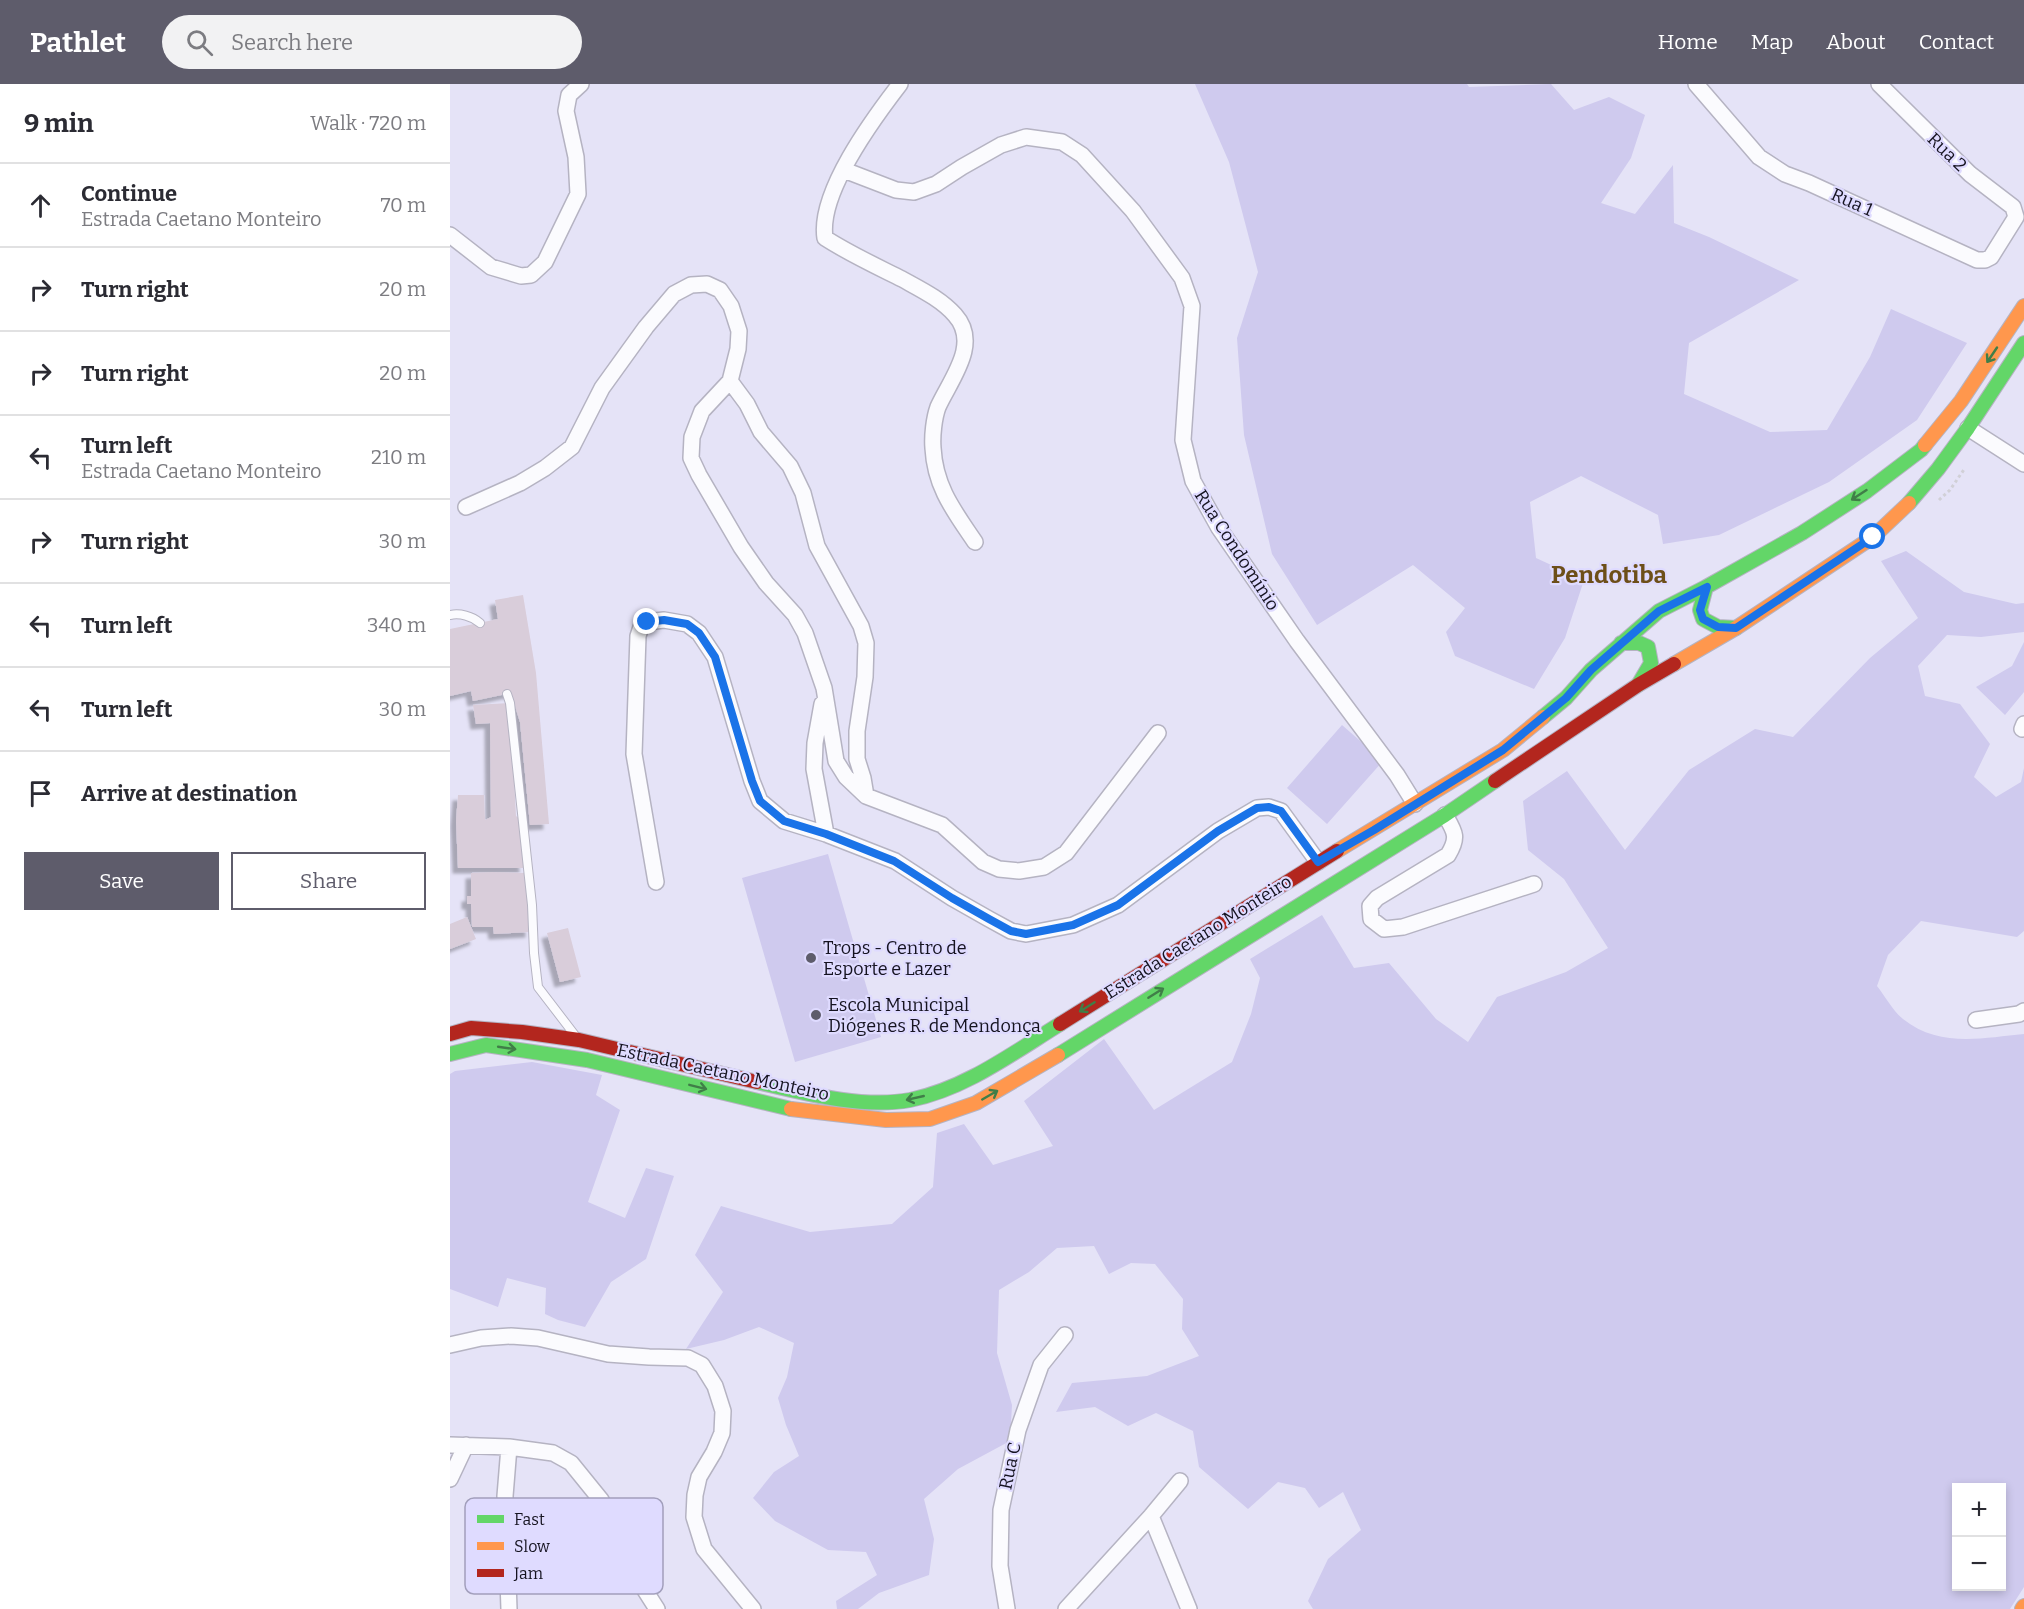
<!DOCTYPE html>
<meta charset="utf-8">
<style>
body{margin:0;font-family:Bitter,serif;background:#f2f2f3;color:#2b2b33}
.controls{position:absolute;right:18px;bottom:18px;display:grid;overflow:hidden;border-radius:0px;box-shadow:0 3px 9px #0003}
.controls button{width:54px;height:54px;display:grid;place-items:center;padding:0;border:0;border-bottom:2px solid #e1e1e2;background:#fff;color:#2b2b33;font:30px sans-serif}
.stop{position:absolute;width:18px;height:18px;margin:-14px;border:4px solid #1a73e8;border-radius:50%;background:#fff}
.stop.end{background:#1a73e8;border-color:#fff;box-shadow:0 2px 6px #0008}
.list{margin:0;padding:0;list-style:none}
h2{display:flex;justify-content:space-between;align-items:center;height:78px;margin:0;padding:0 24px;font-size:26px}
h2 small{font-size:20px;font-weight:400;color:#7c7c81}
.list li{display:grid;grid-template-columns:39px 1fr auto;gap:18px;align-items:center;box-sizing:border-box;height:84px;padding:0 24px;border-top:2px solid #e1e1e2}
.list b{display:block;font-size:22px;white-space:nowrap}
.list p{margin:0;font-size:20px;white-space:nowrap;color:#7c7c81}
.list em{font-size:20px;font-style:normal;color:#7c7c81}
.actions{display:flex;gap:12px;padding:18px 24px}
.actions a{flex:1;padding:14px 0;border:2px solid #5e5c6b;border-radius:0px;text-align:center;font-size:21px;color:#5e5c6b}
.actions .main{background:#5e5c6b;color:#fff}
.icon{flex:none;width:33px;height:33px;fill:none;stroke:currentColor;stroke-width:2;stroke-linecap:round;stroke-linejoin:round}
.map{position:relative;flex:none;width:1574px;height:1525px;overflow:hidden}
header{display:flex;align-items:center;gap:36px;box-sizing:border-box;height:84px;padding:0 30px;background:#5e5c6b;color:#fff}
header strong{font-size:28px}
nav{display:flex;gap:33px;margin-inline-start:auto;font-size:21px}
.search{width:420px;height:54px;background:#f2f2f3;display:flex;align-items:center;gap:15px;box-sizing:border-box;padding:0 21px;border-radius:33px;color:#7c7c81;font-size:22px}
main{display:flex}
aside{flex:1;background:#fff}
.map>svg:first-child{display:block}
</style>
<header>
<strong>Pathlet</strong>
<div class="search"><svg class="icon" aria-label="search" viewBox="0 0 24 24"><circle cx="10" cy="10" r="6"/><path d="M15 15l6 6"/></svg>Search here</div>
<nav><a>Home</a><a>Map</a><a>About</a><a>Contact</a></nav>
</header>
<main>
<aside>
<h2>9 min<small>Walk · 720 m</small></h2>
<ul class="list">
<li><svg class="icon" aria-label="ahead" viewBox="0 0 24 24"><path d="M12 20V5M6 11l6-6 6 6"/></svg><div><b>Continue</b><p>Estrada Caetano Monteiro</p></div><em>70 m</em></li>
<li><svg class="icon" aria-label="right" viewBox="0 0 24 24"><path d="M7 20v-9h11M14 6l5 5-5 5"/></svg><div><b>Turn right</b></div><em>20 m</em></li>
<li><svg class="icon" aria-label="right" viewBox="0 0 24 24"><path d="M7 20v-9h11M14 6l5 5-5 5"/></svg><div><b>Turn right</b></div><em>20 m</em></li>
<li><svg class="icon" aria-label="left" viewBox="0 0 24 24"><path d="M17 20v-9H6M10 6l-5 5 5 5"/></svg><div><b>Turn left</b><p>Estrada Caetano Monteiro</p></div><em>210 m</em></li>
<li><svg class="icon" aria-label="right" viewBox="0 0 24 24"><path d="M7 20v-9h11M14 6l5 5-5 5"/></svg><div><b>Turn right</b></div><em>30 m</em></li>
<li><svg class="icon" aria-label="left" viewBox="0 0 24 24"><path d="M17 20v-9H6M10 6l-5 5 5 5"/></svg><div><b>Turn left</b></div><em>340 m</em></li>
<li><svg class="icon" aria-label="left" viewBox="0 0 24 24"><path d="M17 20v-9H6M10 6l-5 5 5 5"/></svg><div><b>Turn left</b></div><em>30 m</em></li>
<li><svg class="icon" aria-label="arrive" viewBox="0 0 24 24"><path d="M6 21V4h12l-3 4 3 4H6"/></svg><div><b>Arrive at destination</b></div></li>
</ul>
<div class="actions"><a class="main">Save</a><a>Share</a></div>
</aside>
<div class="map">
<svg width="1574" height="1525" viewBox="0 0 1574 1525">
<defs>
<filter id="shadow"><feDropShadow dx="-5.5" dy="5.5" stdDeviation="1.5" flood-color="#0004"/></filter>
</defs>
<rect width="100%" height="100%" fill="#e5e3f7"/>
<path fill="#cfcaee" fill-rule="evenodd" d="M 745,0 L 1017,0 L 1019,3 L 1101,0 L 1124,26 L 1159,13 L 1195,31 L 1181,74 L 1151,119 L 1185,130 L 1223,81 L 1224,139 L 1259,153 L 1349,196 L 1239,259 L 1234,310 L 1320,348 L 1377,346 L 1420,273 L 1441,225 L 1517,259 L 1467,336 L 1379,398 L 1269,451 L 1213,460 L 1208,431 L 1131,392 L 1080,418 L 1086,474 L 1134,496 L 1115,554 L 1084,605 L 1005,572 L 996,548 L 1015,524 L 963,481 L 867,541 L 822,470 L 794,351 L 787,254 L 808,188 L 779,78 Z
M 1456,467 L 1514,508 L 1566,520 L 1574,519 L 1574,548 L 1531,553 L 1497,551 L 1468,582 L 1475,612 L 1510,620 L 1540,660 L 1524,693 L 1546,713 L 1571,698 L 1574,684 L 1574,847 L 1567,853 L 1471,837 L 1438,871 L 1427,902 C 1435,912 1443,927 1453,935 C 1489,964 1532,954 1574,950 L 1574,1503 L 1560,1525 L 863,1525 L 858,1517 L 878,1475 L 911,1446 L 893,1408 L 869,1424 L 855,1404 L 828,1398 L 798,1425 L 749,1383 L 743,1347 L 706,1329 L 678,1342 L 645,1323 L 606,1328 L 622,1299 L 697,1292 L 749,1272 L 732,1245 L 733,1215 L 705,1180 L 681,1179 L 659,1190 L 644,1162 L 607,1164 L 579,1188 L 549,1206 L 547,1269 L 562,1321 L 560,1357 L 508,1385 L 474,1415 L 484,1455 L 479,1491 L 429,1509 L 408,1525 L 387,1525 L 386,1517 L 427,1491 L 416,1468 L 378,1466 L 325,1437 L 303,1414 L 324,1388 L 349,1372 L 336,1341 L 328,1314 L 337,1293 L 344,1259 L 309,1243 L 274,1256 L 236,1265 L 273,1208 L 245,1171 L 271,1122 L 360,1148 L 442,1140 L 483,1103 L 487,1049 L 514,1040 L 543,1081 L 603,1062 L 574,1017 L 654,955 L 704,1026 L 782,978 L 801,930 L 810,894 L 800,875 L 872,831 L 904,884 L 939,879 L 986,935 L 1018,958 L 1047,913 L 1116,888 L 1158,864 L 1114,795 L 1078,766 L 1073,717 L 1117,687 L 1175,766 L 1239,686 L 1305,645 L 1343,653 L 1420,574 L 1468,534 L 1431,477 ZM 1506,1404 L 1552,1404 L 1552,1502 L 1506,1502 Z
M 1574,558 L 1574,608 L 1555,631 L 1526,603 L 1562,582 Z
M 892,641 L 933,677 L 877,740 L 837,704 Z
M 378,770 L 431,953 L 345,978 L 292,794 Z
M 82,978 L 152,991 L 146,1011 L 170,1026 L 138,1118 L 175,1134 L 196,1084 L 224,1092 L 196,1175 L 161,1198 L 135,1243 L 108,1236 L 95,1230 L 96,1204 L 57,1194 L 48,1223 L 0,1205 L 0,990 L 5,987 Z"/>
<path fill="#d9cdda" filter="url(#shadow)" d="M 73,511 L 86,589 L 99,740 L 80,741 L 70,638 L 61,609 L 23,617 L 21,607 L 0,612 L 0,545 L 48,535 L 45,516 Z
M 60,619 L 66,732 L 71,736 L 75,784 L 8,784 L 6,737 L 8,711 L 34,711 L 35,736 L 41,733 L 40,639 L 26,640 L 23,621 Z
M 42,788 L 78,789 L 81,848 L 44,850 L 43,843 L 22,843 L 21,820 L 17,820 L 17,812 L 21,812 L 21,789 Z
M 17,833 L 26,855 L 0,865 L 0,840 Z
M 118,844 L 131,893 L 110,898 L 97,849 Z"/>
<g fill="none" stroke-linecap="round" stroke-linejoin="round">
<g stroke="#b5b3c2" stroke-width="10">
<path id="lane" d="M 0,531 C 10,529 22,532 30,539
M 57,610 L 60,619 L 82,821 L 84,869 L 88,903 L 124,950"/>
</g>
<g stroke="#b5b3c2" stroke-width="18">
<path id="street" d="M 450,0 C 423,35 368,109 375,154 C 400,170 426,182 452,195 C 470,205 491,215 505,231 C 531,260 500,296 488,323 C 484,334 482,352 483,364 C 485,403 504,427 525,458
M 1246,0 L 1309,73 L 1335,90 L 1359,99 L 1527,176 L 1535,176 L 1541,173 L 1566,133
M 1429,0 L 1520,90 L 1563,123 L 1566,133
M 394,86 L 446,106 L 464,108 L 486,100 L 512,83 L 551,61 L 576,53 L 612,58 L 632,71 L 683,127 L 732,194 L 742,222 L 733,356 L 743,397 L 769,444 L 847,557 L 947,691 L 965,720
M 0,151 L 41,183 L 71,192 L 81,191 L 95,178 L 128,110 L 126,73 L 116,27 L 119,11 L 131,0
M 280,297 L 297,320 L 311,348 L 340,382 L 353,409 L 367,462 L 411,542 L 416,559 L 415,593 L 407,647 L 407,675 L 413,694 L 416,712
M 1518,344 L 1574,380
M 16,423 L 70,399 L 95,384 L 122,363 L 152,304 L 196,243 L 224,210 L 241,201 L 257,200 L 270,206 L 281,222 L 289,247 L 288,265 L 280,297 L 252,327 L 242,353 L 241,374 L 249,391 L 291,463 L 316,499 L 345,531 L 355,549 L 374,604 L 386,677 L 396,693 L 416,712 L 492,741 L 533,778 L 549,785 L 569,787 L 594,783 L 616,769 L 708,649
M 372,620 L 365,659 L 364,685 L 376,750
M 1572,645 L 1574,640
M 995,731 C 1005,748 1009,753 998,771 L 927,814 L 920,822 L 921,835 L 934,845 L 953,843 L 1084,800
M 206,798 L 184,670 L 188,552 L 191,543 L 197,538 L 214,536 L 237,540 L 249,549 L 265,573 L 302,697 L 310,717 L 334,737 L 376,750 L 445,777 L 502,814 L 539,835 L 561,847 L 576,850 L 623,841 L 668,821 L 768,747 L 807,724 L 819,723 L 831,727 L 868,778
M 1526,936 L 1569,930 L 1574,927
M 0,1261 L 31,1254 L 61,1252 L 88,1254 L 158,1270 L 199,1273 L 238,1274 L 252,1281 L 265,1302 L 273,1327 L 272,1349 L 264,1368 L 249,1393 L 245,1411 L 244,1433 L 254,1465 L 303,1525
M 0,1361 L 59,1363 L 103,1369 L 121,1379 L 151,1416 L 176,1463 L 191,1500 L 207,1525
M 59,1363 L 55,1412 L 59,1525
M 0,1395 L 16,1361
M 701,1432 L 739,1525
M 557,1525 L 550,1482 L 551,1426 L 568,1346 L 591,1281 L 615,1251
M 616,1525 L 701,1432 L 730,1397"/>
</g>
<g stroke="#b5b3c2" stroke-width="16">
<path id="fast" d="M 1459,419 L 1488,385 L 1518,344 L 1574,259
M 1256,503 L 1250,526 L 1253,535 L 1268,543 L 1286,544
M 1171,559 L 1189,559 L 1198,563 L 1201,579 L 1188,601
M 1093,633 L 1116,614 L 1141,586 L 1209,527 L 1256,503 L 1352,449 L 1417,407 L 1471,366 L 1475,361
M 0,970 L 36,961 L 137,976 L 341,1025
M 608,971 L 995,731 L 1045,697
M 307,998 C 354,1009 412,1025 460,1016 C 515,1005 563,969 610,940"/>
</g>
<g stroke="#b5b3c2" stroke-width="16">
<path id="slow" d="M 1475,361 L 1511,317 L 1574,222
M 1224,580 L 1286,544 L 1423,453 L 1459,419
M 887,767 L 1053,666 L 1093,633
M 341,1025 L 436,1036 L 480,1035 L 526,1019 L 608,971
M 1572,1525 L 1574,1522"/>
</g>
<g stroke="#b5b3c2" stroke-width="16">
<path id="jam" d="M 1045,697 L 1188,601 L 1224,580
M 610,940 L 887,767
M 0,950 L 21,944 L 72,948 L 129,956 L 307,998"/>
</g>
<path stroke="#d1d0d7" stroke-width="3" stroke-dasharray="3 3" stroke-linecap="butt" d="M 1489,416 L 1500,406 L 1515,384"/>
<use href="#lane" stroke="#fbfbfe" stroke-width="8"/>
<use href="#street" stroke="#fbfbfe" stroke-width="15"/>
<use href="#fast" stroke="#63d668" stroke-width="14"/>
<use href="#slow" stroke="#ff974d" stroke-width="14"/>
<use href="#jam" stroke="#b3261e" stroke-width="14"/>
</g>
<defs><path id="oneway-shaft" d="M-6 0H5M1.5-3L5.5 0L1.5 3" fill="none" stroke-width="1.6" stroke-linecap="round" stroke-linejoin="round" transform="scale(1.5)"/></defs>
<g stroke="#407e48">
<use href="#oneway-shaft" transform="translate(1542 271) rotate(124)"/>
<use href="#oneway-shaft" transform="translate(1409 411) rotate(147)"/>
<use href="#oneway-shaft" transform="translate(706 909) rotate(-32)"/>
<use href="#oneway-shaft" transform="translate(637 923) rotate(148)"/>
<use href="#oneway-shaft" transform="translate(57 964) rotate(8)"/>
<use href="#oneway-shaft" transform="translate(248 1003) rotate(14)"/>
<use href="#oneway-shaft" transform="translate(540 1011) rotate(-30)"/>
<use href="#oneway-shaft" transform="translate(465 1014) rotate(167)"/>
</g>
<g fill="none" stroke-linecap="round" stroke-linejoin="round">
<path stroke="#1a73e8" stroke-width="8" d="M 197,538 L 214,536 L 237,540 L 249,549 L 265,573 L 302,697 L 310,717 L 334,737 L 376,750 L 444,777 L 502,814 L 539,835 L 561,847 L 576,850 L 623,841 L 668,821 L 768,747 L 807,724 L 819,723 L 831,727 L 868,778 L 924,746 L 1053,666 L 1116,614 L 1141,586 L 1209,527 L 1257,503 L 1250,526 L 1253,535 L 1268,543 L 1286,544 L 1423,453"/>
</g>
<g fill="#5e5c6b" stroke="#dfdbff" stroke-width="2">
<circle cx="361" cy="874" r="6"/>
<circle cx="366" cy="931" r="6"/>
</g>
<g text-anchor="middle" dominant-baseline="central" stroke-width="4.5" stroke-linejoin="round" paint-order="stroke">
<g font-size="18" fill="#151320" stroke="#dfdbff">
<text transform="translate(1497 68) rotate(44)">Rua 2</text>
<text transform="translate(1402 118) rotate(24)">Rua 1</text>
<text transform="translate(787 466) rotate(57)">Rua Condomínio</text>
<text transform="translate(748 853) rotate(-32)">Estrada Caetano Monteiro</text>
<text transform="translate(273 988) rotate(12)">Estrada Caetano Monteiro</text>
<text transform="translate(560 1382) rotate(-78)">Rua C</text>
</g>
<g font-size="18" fill="#151320" stroke="#dfdbff" text-anchor="start">
<text x="373" y="864">Trops - Centro de<tspan x="373" dy="21">Esporte e Lazer</tspan></text>
<text x="378" y="921">Escola Municipal<tspan x="378" dy="21">Diógenes R. de Mendonça</tspan></text>
</g>
<g font-size="24" font-weight="bold" fill="#6d4f19" stroke="#dfdbff">
<text x="1159" y="491">Pendotiba</text>
</g>
</g>
<rect x="15" y="1414" width="198" height="96" rx="9" fill="#dfdbff" stroke="#a29fbc" stroke-width="1.5"/>
<rect x="27" y="1431" width="27" height="8" fill="#63d668"/>
<rect x="27" y="1458" width="27" height="8" fill="#ff974d"/>
<rect x="27" y="1485" width="27" height="8" fill="#b3261e"/>
<g font-size="16" fill="#151320">
<text x="64" y="1441">Fast</text>
<text x="64" y="1468">Slow</text>
<text x="64" y="1495">Jam</text>
</g>
</svg>
<div class="controls">
<button>+</button>
<button>−</button>
</div>
<div class="stop" style="left:1423px;top:453px"></div>
<div class="stop end" style="left:197px;top:538px"></div>
</div>
</main>
